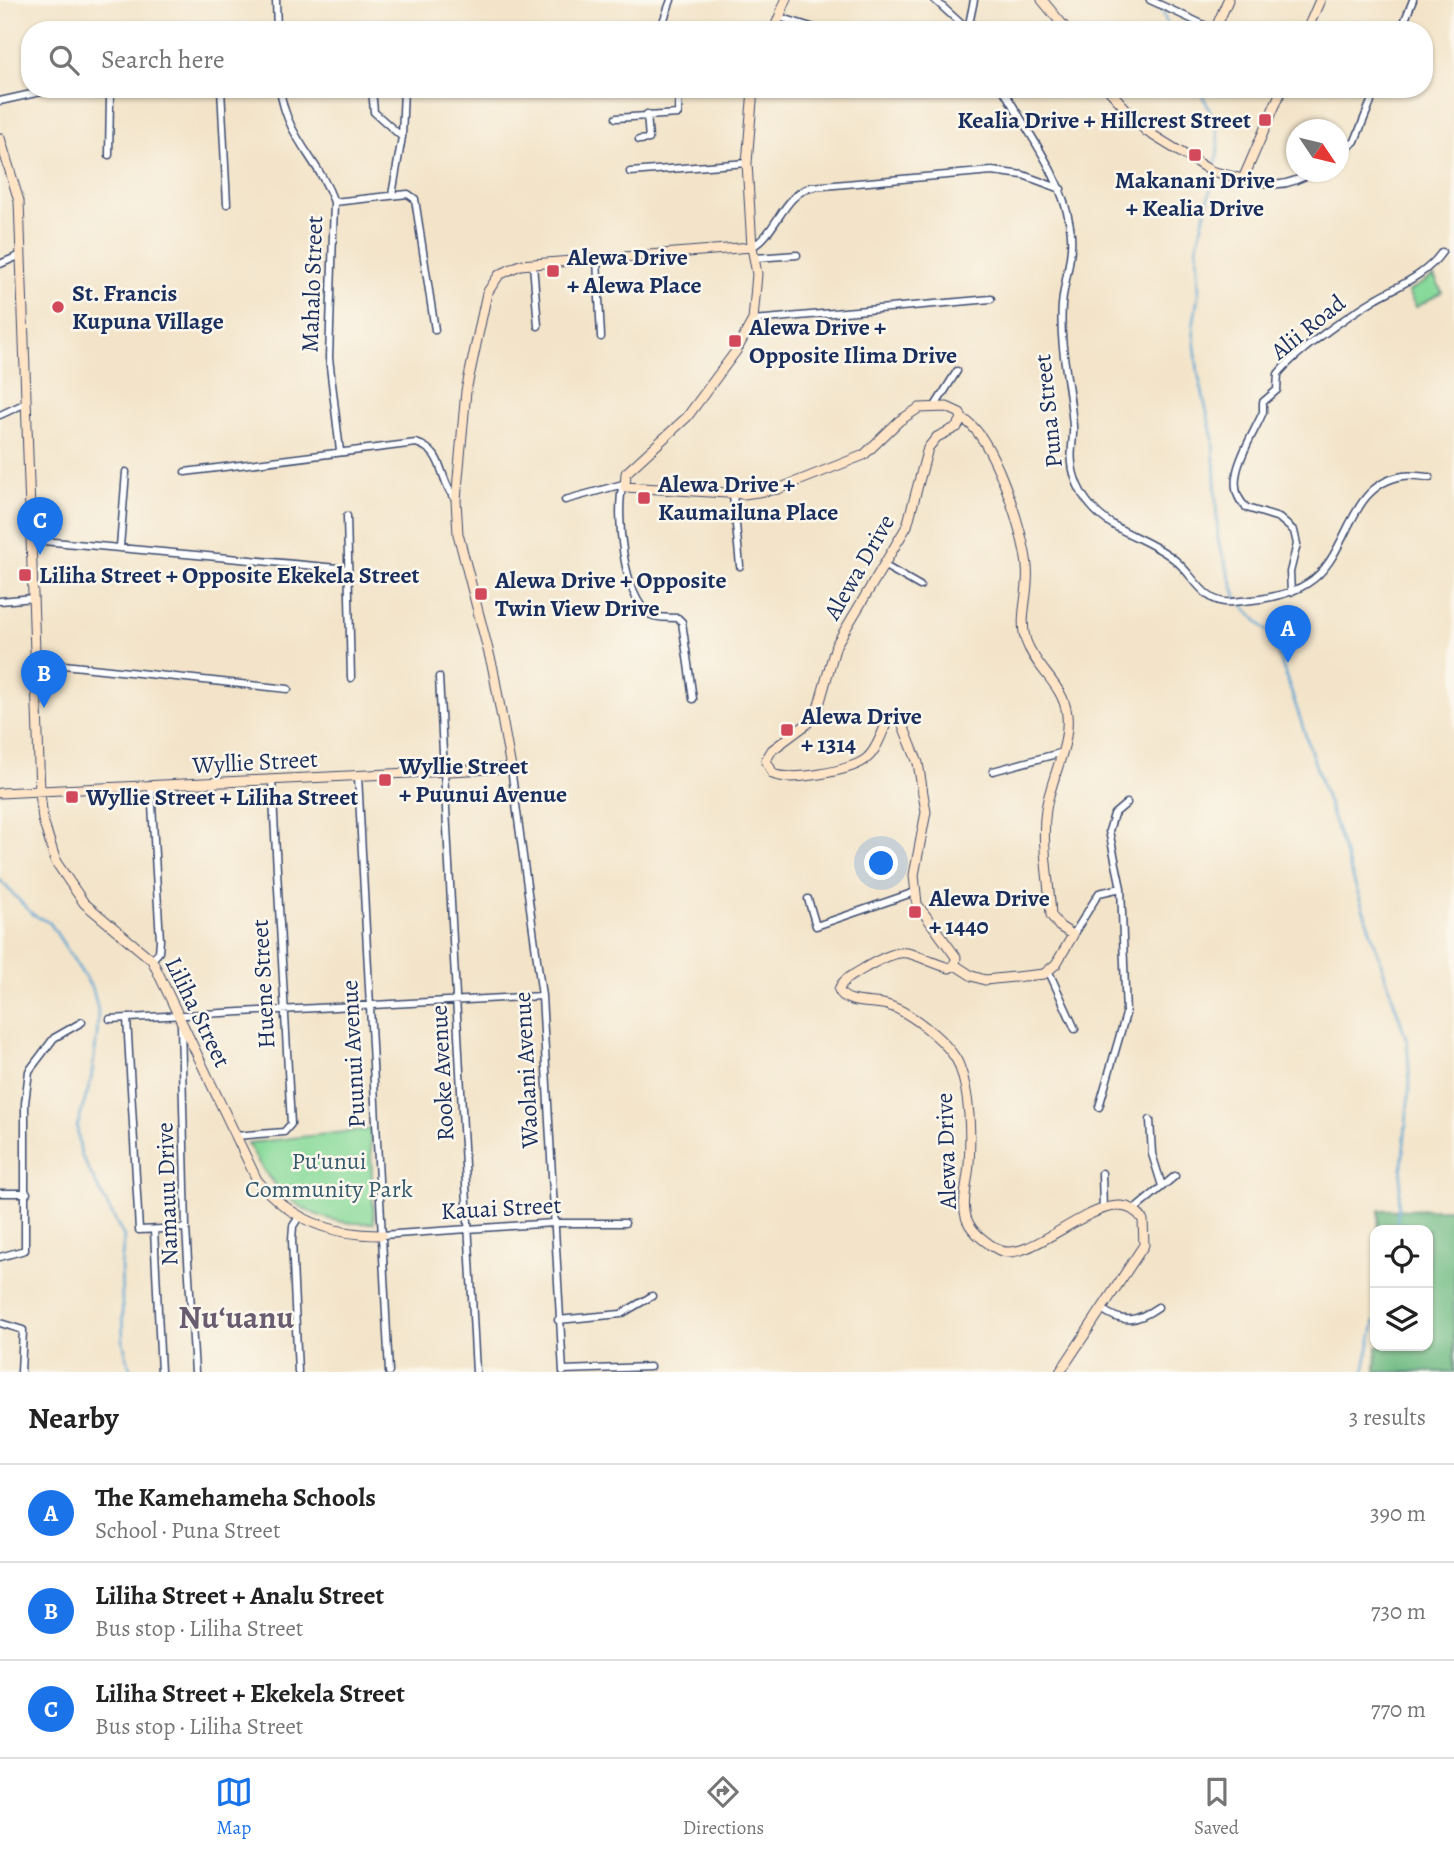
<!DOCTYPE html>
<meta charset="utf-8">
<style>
body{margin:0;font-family:Alegreya,serif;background:#f2f2f2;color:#222}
.controls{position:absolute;right:21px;bottom:21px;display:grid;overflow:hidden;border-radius:14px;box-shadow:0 2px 5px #0004}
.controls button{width:63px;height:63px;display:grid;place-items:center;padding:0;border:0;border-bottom:2px solid #e0e0e0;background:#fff;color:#222;font:35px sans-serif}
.compass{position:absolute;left:1286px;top:119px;width:63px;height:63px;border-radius:50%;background:#fff;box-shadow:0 2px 5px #0004;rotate:125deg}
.you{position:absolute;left:882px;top:864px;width:24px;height:24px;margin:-18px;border:5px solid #fff;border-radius:50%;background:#1a73e8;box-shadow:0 0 0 10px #1a73e833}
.badge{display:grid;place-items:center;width:46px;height:46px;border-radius:50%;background:#1a73e8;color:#fff;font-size:23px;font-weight:700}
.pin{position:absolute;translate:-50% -58px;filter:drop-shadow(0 2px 4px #0008)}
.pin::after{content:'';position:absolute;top:37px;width:24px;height:21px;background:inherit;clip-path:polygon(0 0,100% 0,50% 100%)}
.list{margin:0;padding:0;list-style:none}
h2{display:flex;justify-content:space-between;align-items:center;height:91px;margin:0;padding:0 28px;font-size:30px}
h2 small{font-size:23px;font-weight:400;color:#767676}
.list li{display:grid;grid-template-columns:46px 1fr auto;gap:21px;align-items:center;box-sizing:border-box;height:98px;padding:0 28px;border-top:2px solid #e0e0e0}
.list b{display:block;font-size:26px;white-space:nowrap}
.list p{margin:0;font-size:23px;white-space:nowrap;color:#767676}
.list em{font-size:23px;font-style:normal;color:#767676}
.icon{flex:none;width:38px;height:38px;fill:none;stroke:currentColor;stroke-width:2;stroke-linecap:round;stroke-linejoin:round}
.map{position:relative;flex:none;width:1454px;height:1372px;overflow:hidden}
.search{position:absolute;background:#fff;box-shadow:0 2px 5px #0004;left:21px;right:21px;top:21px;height:77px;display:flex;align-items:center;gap:18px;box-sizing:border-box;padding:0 24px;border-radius:28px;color:#767676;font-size:26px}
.sheet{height:385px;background:#fff}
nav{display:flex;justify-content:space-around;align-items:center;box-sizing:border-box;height:98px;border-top:2px solid #e0e0e0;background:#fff;font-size:19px;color:#767676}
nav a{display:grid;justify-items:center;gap:4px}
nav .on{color:#1a73e8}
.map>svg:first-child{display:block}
</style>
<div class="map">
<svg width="1454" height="1372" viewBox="0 0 1454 1372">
<rect width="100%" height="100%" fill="#fbf7ec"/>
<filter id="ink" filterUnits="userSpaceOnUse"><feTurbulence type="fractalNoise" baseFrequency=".0143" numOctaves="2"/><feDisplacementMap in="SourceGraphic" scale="14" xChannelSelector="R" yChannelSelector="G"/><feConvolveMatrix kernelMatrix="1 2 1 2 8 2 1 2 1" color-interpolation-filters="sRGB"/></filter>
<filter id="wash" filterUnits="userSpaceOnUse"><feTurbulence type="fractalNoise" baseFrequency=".00686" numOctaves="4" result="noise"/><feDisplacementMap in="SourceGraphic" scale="28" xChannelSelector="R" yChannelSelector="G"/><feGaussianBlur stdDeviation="1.57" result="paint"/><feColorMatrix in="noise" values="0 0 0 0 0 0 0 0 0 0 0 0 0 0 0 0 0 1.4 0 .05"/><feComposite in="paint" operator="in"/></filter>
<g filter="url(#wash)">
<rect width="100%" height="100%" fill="#f3e4c9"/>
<path fill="#88da9a" stroke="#52847c" stroke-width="2" d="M 1434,276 L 1442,292 L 1416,307 L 1408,292 Z
M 370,1129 L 374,1223 C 313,1227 274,1197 248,1143 Z"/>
<path fill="#6eba82" stroke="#447470" stroke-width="2" d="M 1454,1209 L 1454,1372 L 1376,1372 L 1377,1346 L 1428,1346 L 1428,1230 L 1378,1230 L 1379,1210 Z"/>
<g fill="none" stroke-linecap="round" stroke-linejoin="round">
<path stroke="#5ca4d2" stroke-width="2.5" d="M 1159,0 L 1169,30
M 1199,89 C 1215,118 1223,135 1215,168
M 1214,175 L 1197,246 L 1199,290 L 1193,327 L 1198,373 L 1213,439 L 1218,540 L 1237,599 L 1269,633 L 1283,667 L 1407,1041 L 1410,1082 L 1396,1230
M 0,880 L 32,914 L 50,923 L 93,990 L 98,1010 L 97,1036 L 91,1080 L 77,1127 L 81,1155 L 124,1237 L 121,1266 L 123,1342 L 131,1372
M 1364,1372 L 1375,1321"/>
</g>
</g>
<g filter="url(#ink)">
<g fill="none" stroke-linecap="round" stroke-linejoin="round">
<g stroke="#3b4a6e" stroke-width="9">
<path id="street" d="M 276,0 L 277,30
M 935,0 L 968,30
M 1150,0 L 1215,30
M 779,17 L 821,30
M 968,29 L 974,0
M 660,30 L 671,0
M 1401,30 L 1413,0
M 106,89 L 110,98 L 109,155
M 221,89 L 227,204
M 280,89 C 287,139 318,158 334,202 L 329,358 L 340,451
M 372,89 L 374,112 L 402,137
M 1003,89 C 1028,133 1062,176 1070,226 C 1075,253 1064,279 1062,305 C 1059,348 1070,384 1073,426 C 1074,438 1070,451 1072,463 C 1073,478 1081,495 1091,506 C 1113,533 1149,538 1175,560 C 1194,575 1204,605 1232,602 C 1256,600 1287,597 1308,583 C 1350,557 1346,485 1403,476 C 1412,474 1421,477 1430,477
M 0,101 L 54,89
M 616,118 L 678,114 L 679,89
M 639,140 L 649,139 L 647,114
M 1338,157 L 1355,141 L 1376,89
M 630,172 L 747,163
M 1243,179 C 1275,186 1284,188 1313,172
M 392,195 L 402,137 L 404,89
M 334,202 L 408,194 L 415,199 L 435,330
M 752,247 C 777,233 783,194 812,187 L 992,171 L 1023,175 L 1061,189
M 756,258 L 797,255
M 597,259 L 601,337
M 0,264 L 21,255
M 533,264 L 538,326
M 753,320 L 991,299
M 935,406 L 957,371
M 0,415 L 26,403
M 185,472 L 416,443 C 446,452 438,480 456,500
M 623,484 C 615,511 623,600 651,615 C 659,619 669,617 678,618 L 682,622 L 693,699
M 733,494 L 740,566
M 565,500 L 623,484
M 347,516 L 351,678
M 32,540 L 348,569
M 120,547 L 126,472
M 885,566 L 920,586
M 1291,592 L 1290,572 L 1297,544 L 1294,531 L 1279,518 L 1247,508 C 1218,484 1252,439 1263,412 L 1263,402 L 1277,390 L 1278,374 C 1295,352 1352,313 1377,298 C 1400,285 1426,275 1442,252
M 0,601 L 34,598
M 36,662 L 288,689
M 439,677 L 476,1372
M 511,768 L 542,996 L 563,1372
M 993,771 L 1060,753
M 358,776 L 389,1372
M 151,788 L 160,940 L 159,952 L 152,960
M 808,899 L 816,926 L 915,892
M 1073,935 L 1099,893 L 1121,888
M 1049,972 L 1075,1029
M 127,1018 L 139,1230 L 186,1228
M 110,1019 L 542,996
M 181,1024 L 186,1228 L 195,1372
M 1099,1107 L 1126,1014 L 1121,888 L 1109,831 L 1114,814 L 1127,803
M 1150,1120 L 1152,1154 L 1162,1186
M 235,1136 L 284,1132 L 291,1124 L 272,780
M 1102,1173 L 1103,1210
M 0,1193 L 27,1193
M 1134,1210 L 1175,1176
M 154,1230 L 161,1372
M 382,1235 L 553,1223 L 625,1223
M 0,1257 L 25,1250 L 25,1103 L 29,1071 L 54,1038 L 82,1022
M 1102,1309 C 1123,1325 1138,1321 1158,1307
M 558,1320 L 621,1314 L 652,1296
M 0,1323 L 23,1330 L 21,1372
M 563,1370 L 650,1367
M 298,1372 L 292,1240 L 293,1226 L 299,1217"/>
</g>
<g stroke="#3b4a6e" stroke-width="11">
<path id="secondary" d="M 1042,0 L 1067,30
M 774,30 L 786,0
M 1215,30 L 1228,0
M 1307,30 L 1320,0
M 753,89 L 747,163 L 752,247 L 757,274 L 753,320 L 736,351 L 687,417 L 626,473 L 625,487 L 744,494 L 778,489 L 864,455 L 899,421 L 919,408 L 947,407 L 960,413 L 962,419
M 1108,89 L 1146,131 L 1211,171 L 1243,179 L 1282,89
M 0,138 L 19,201 L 40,792 L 43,820 L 56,862 L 84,903 L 152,960 L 257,1180 C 291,1220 330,1235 382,1235
M 0,793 L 511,768 L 493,669 L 458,534 L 456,500 L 466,391 L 487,293 L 499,275 L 520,265 L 752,247
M 955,965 L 956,957 L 917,904 L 914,875 L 926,812 L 918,763 L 900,718 L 892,717 L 888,720 C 882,732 877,750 867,758 C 853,771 789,782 773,774 L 766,760 L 772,750 L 807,724 L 817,712 L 836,645 L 907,526 L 928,448 L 937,437 L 957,427 L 962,419
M 955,965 L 949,968 C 905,954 909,942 863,969 C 854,975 842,979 839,990 C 845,1005 873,1001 887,1005 C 909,1011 950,1043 959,1065 C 970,1093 971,1134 969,1164 C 968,1182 960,1206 968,1222 C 973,1233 989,1245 999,1250 C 1034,1267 1113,1171 1143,1220 L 1144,1245 L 1060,1372
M 955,965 L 972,976 L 985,980 L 1044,974 L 1056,964 L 1073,935 L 1059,926 L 1051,915 C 1049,881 1041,842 1046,809 C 1051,778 1070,746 1067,715 C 1064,685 1036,669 1026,641 C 1018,617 1030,592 1027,567 C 1025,536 992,430 962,419"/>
</g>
<use href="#street" stroke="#fff" stroke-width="6"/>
<use href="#secondary" stroke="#ffe4c6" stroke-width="9"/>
</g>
</g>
<g fill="#d1495b" stroke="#fbf7ec" stroke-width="2.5">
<rect x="1258" y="113" width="14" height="14" rx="3.5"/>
<rect x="1188" y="148" width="14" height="14" rx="3.5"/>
<rect x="546" y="264" width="14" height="14" rx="3.5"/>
<circle cx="58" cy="307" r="7"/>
<rect x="728" y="334" width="14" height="14" rx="3.5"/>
<rect x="637" y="491" width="14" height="14" rx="3.5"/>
<rect x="18" y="568" width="14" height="14" rx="3.5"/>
<rect x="474" y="587" width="14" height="14" rx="3.5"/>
<rect x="780" y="723" width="14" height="14" rx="3.5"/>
<rect x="378" y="773" width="14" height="14" rx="3.5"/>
<rect x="65" y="790" width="14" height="14" rx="3.5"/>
<rect x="908" y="905" width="14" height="14" rx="3.5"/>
</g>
<g text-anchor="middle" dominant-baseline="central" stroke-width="5" stroke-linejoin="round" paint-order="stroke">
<g font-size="24" font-weight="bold" fill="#1b2f5e" stroke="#fbf7ec" text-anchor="start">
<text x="1251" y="120" text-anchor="end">Kealia Drive + Hillcrest Street</text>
<text x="1195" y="180" text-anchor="middle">Makanani Drive<tspan x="1195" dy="28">+ Kealia Drive</tspan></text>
<text x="567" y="257">Alewa Drive<tspan x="567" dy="28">+ Alewa Place</tspan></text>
<text x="72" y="293">St. Francis<tspan x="72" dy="28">Kupuna Village</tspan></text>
<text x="749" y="327">Alewa Drive +<tspan x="749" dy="28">Opposite Ilima Drive</tspan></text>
<text x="658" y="484">Alewa Drive +<tspan x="658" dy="28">Kaumailuna Place</tspan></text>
<text x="39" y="575">Liliha Street + Opposite Ekekela Street</text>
<text x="495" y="580">Alewa Drive + Opposite<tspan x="495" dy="28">Twin View Drive</tspan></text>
<text x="801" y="716">Alewa Drive<tspan x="801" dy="28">+ 1314</tspan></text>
<text x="399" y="766">Wyllie Street<tspan x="399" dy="28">+ Puunui Avenue</tspan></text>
<text x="86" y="797">Wyllie Street + Liliha Street</text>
<text x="929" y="898">Alewa Drive<tspan x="929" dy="28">+ 1440</tspan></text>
</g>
<g font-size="24" fill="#1b2f5e" stroke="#fbf7ec">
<text transform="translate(312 284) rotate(-88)">Mahalo Street</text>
<text transform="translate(1308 327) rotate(-39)">Alii Road</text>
<text transform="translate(1048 411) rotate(-96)">Puna Street</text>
<text transform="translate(859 567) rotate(-60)">Alewa Drive</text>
<text transform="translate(255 762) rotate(-3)">Wyllie Street</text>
<text transform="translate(263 984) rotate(-93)">Huene Street</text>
<text transform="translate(198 1012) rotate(64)">Liliha Street</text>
<text transform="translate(353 1054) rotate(-93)">Puunui Avenue</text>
<text transform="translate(526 1070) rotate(-93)">Waolani Avenue</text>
<text transform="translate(442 1073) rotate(-93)">Rooke Avenue</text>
<text transform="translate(946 1151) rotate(-92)">Alewa Drive</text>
<text transform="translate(167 1194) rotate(-92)">Namauu Drive</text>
<text transform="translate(501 1208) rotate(-3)">Kauai Street</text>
</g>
<g font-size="24" fill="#365a6d" stroke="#fbf7ec">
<text x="329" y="1161">Pu'unui<tspan x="329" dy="28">Community Park</tspan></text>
</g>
<g font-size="32" font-weight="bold" fill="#695c71" stroke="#fbf7ec">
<text x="236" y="1317">Nuʻuanu</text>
</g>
</g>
</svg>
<div class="controls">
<button><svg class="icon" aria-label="locate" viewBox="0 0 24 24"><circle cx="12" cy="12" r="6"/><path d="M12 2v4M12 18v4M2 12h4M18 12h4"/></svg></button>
<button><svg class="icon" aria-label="layers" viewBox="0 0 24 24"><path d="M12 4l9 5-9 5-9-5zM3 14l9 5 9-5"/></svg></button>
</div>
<svg class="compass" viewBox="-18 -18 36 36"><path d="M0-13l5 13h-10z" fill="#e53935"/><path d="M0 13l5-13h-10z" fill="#767676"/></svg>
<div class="you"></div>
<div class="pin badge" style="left:1288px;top:663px">A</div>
<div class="pin badge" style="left:44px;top:708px">B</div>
<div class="pin badge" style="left:40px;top:555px">C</div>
<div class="search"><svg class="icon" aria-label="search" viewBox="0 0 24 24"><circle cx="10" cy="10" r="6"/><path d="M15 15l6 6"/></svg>Search here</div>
</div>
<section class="sheet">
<h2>Nearby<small>3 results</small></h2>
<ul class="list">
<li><span class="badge">A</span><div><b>The Kamehameha Schools</b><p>School · Puna Street</p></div><em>390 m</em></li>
<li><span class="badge">B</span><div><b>Liliha Street + Analu Street</b><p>Bus stop · Liliha Street</p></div><em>730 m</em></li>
<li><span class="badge">C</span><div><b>Liliha Street + Ekekela Street</b><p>Bus stop · Liliha Street</p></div><em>770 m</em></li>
</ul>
</section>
<nav>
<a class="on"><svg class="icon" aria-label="map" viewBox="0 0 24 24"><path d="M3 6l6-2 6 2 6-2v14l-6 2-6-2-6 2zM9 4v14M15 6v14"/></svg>Map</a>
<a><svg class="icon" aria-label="directions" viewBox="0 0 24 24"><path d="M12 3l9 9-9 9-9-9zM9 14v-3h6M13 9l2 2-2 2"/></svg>Directions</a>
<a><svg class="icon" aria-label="saved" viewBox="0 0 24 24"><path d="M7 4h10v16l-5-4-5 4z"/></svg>Saved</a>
</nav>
